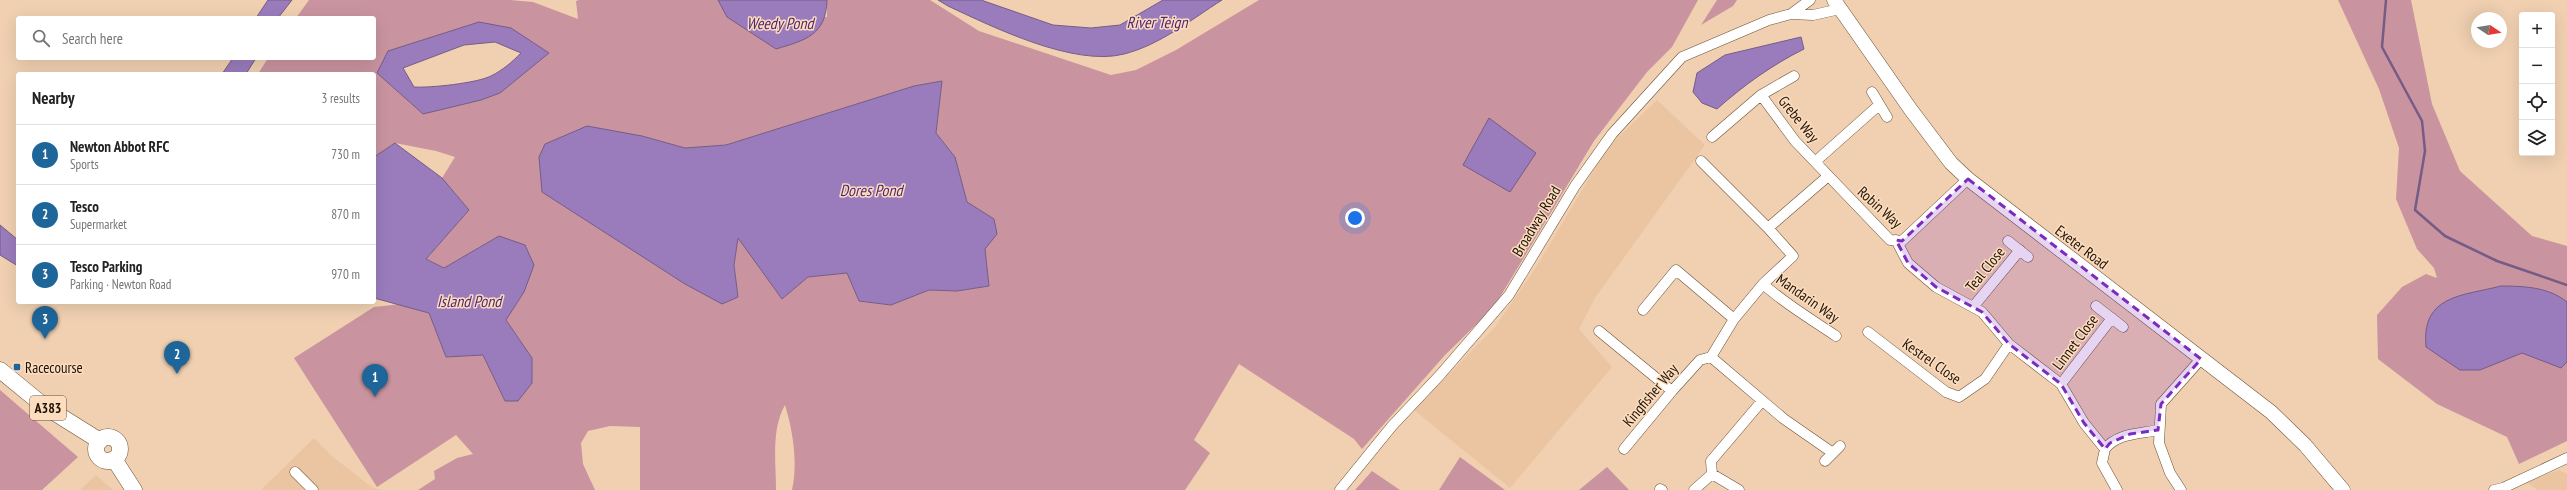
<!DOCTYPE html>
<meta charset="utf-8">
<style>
body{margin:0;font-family:"PT Sans Narrow",sans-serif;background:#f2f2f2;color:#222}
.controls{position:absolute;right:12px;top:12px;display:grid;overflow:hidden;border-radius:4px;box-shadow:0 4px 16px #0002}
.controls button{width:36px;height:36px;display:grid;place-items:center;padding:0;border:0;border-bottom:1px solid #e0e0e0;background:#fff;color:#222;font:20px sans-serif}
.compass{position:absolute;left:2471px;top:12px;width:36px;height:36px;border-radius:50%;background:#fff;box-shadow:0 4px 16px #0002;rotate:102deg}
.you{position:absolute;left:1355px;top:218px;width:14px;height:14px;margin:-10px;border:3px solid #fff;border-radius:50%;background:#1a73e8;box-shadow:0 0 0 6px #1a73e833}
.badge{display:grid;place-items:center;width:26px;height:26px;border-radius:50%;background:#1e6599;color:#fff;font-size:13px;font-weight:700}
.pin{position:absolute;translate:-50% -33px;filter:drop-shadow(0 1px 2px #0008)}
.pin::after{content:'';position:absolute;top:21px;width:14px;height:12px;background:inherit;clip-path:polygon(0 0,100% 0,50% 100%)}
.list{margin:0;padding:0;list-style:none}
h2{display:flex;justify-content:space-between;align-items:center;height:52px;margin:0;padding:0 16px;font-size:17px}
h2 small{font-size:13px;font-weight:400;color:#767676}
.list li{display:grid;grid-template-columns:26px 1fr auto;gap:12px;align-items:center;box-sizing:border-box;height:60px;padding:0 16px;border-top:1px solid #e0e0e0}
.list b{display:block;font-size:15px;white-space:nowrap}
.list p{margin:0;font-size:13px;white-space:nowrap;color:#767676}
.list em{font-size:13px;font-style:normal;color:#767676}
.icon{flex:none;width:22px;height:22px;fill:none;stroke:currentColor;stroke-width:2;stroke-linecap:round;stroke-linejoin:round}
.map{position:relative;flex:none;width:2567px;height:490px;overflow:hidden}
.search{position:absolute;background:#fff;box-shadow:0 4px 16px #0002;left:16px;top:16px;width:360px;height:44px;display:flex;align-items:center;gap:10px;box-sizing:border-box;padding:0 14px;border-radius:4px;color:#767676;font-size:15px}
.panel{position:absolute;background:#fff;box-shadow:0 4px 16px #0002;left:16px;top:72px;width:360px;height:232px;border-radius:4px}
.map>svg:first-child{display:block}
</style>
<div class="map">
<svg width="2567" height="490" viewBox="0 0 2567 490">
<rect width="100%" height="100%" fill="#f0d0b1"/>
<path fill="#ebc5a1" d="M 1657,100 L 1705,145 L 1595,298 L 1579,329 L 1612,367 L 1510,488 L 1414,410 L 1495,327 L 1535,269 L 1607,148 Z
M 314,438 L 333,457 L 373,488 L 383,490 L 261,490 Z
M 2559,470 L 2567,474 L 2567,490 L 2538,490 L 2526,482 Z
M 96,475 L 113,490 L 80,490 Z"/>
<path fill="#c9949f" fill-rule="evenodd" d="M 309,0 L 510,0 L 533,2 L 578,19 L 576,1 L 579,0 L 718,0 L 827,17 L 827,0 L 930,0 L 979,31 L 1111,75 L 1136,70 L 1176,50 L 1259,0 L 1698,0 L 1672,47 L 1647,72 L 1594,141 L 1494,307 L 1445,355 L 1362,449 L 1354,439 L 1239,364 L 1194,440 L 1210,453 L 1185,490 L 792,490 C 798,463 793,431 785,405 C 771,430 776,462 776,490 L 640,490 L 640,427 L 610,426 L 588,431 L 581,443 L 583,464 L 595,490 L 418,490 L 435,479 L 434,471 L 457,458 L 473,454 L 456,435 L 377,487 L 294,358 L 374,307 L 401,304 L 429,313 L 446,357 L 483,355 L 505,401 L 532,358 L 506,320 L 524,292 L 499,236 L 444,268 L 426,259 L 469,210 L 442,178 L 455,157 L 436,151 L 395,143 L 374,157 L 374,74 L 258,74 L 268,58 L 374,58 L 374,18 L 296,18 ZM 511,28 L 549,53 L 423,114 L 377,73 ZM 942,81 L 936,133 L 955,157 L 967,202 L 994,219 L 996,234 L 985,249 L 989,286 L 957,291 L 929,290 L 891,305 L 859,301 L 847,273 L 808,277 L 782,299 L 738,237 L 734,265 L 738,297 L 642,136 L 685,148 L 726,145 L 914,86 Z
M 1717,0 L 1737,0 L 1733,6 L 1701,25 Z
M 2338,0 L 2411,0 L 2432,104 L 2460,171 L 2532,236 L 2567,246 L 2567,441 L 2519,464 L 2507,437 L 2437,404 L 2378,359 L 2377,315 L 2402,287 L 2426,274 L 2437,278 L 2434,268 L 2417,249 L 2396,199 L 2399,148 L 2379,89 Z
M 0,390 L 78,457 L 42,490 L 0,490 Z
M 1460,457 L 1505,490 L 1439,490 Z
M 1607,467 L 1629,490 L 1579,490 Z
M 1372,471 L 1400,490 L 1355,490 Z"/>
<path fill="#9a7cbc" stroke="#755c86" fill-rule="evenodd" d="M 268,0 L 292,0 L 278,18 L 256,18 Z
M 718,0 L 827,0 C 826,35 806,40 776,49 L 727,17 Z
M 938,0 L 981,0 L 1053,25 L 1091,28 L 1120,25 L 1163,0 L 1222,0 C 1192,19 1160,45 1124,54 C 1074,67 993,27 948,6 Z
M 479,22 L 511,28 L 549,53 L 500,93 L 481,100 L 423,114 L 377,73 L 388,51 ZM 495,42 L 521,53 C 512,62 503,70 491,76 C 477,83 431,88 414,87 L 403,68 L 464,45 Z
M 1801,37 L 1804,49 C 1772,65 1744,85 1717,109 L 1702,103 L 1693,92 L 1697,73 L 1725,55 Z
M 233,58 L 256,58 L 246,74 L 222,74 Z
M 942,81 L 936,133 L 955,157 L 967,202 L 994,219 L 997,234 L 985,249 L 989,286 L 957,291 L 929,290 L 891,305 L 859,301 L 847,273 L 808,277 L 782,299 L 738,238 L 734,265 L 738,297 L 722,304 L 685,284 L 542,192 L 539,157 L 545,144 L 587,126 L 642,136 L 685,148 L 726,145 L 914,86 Z
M 1489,118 L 1536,153 L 1510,192 L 1463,165 Z
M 395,143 L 442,178 L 469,210 L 426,259 L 444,268 L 499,236 L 525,245 L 534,265 L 524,292 L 506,320 L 532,358 L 532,383 L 518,401 L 505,401 L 483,355 L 446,357 L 429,313 L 374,298 L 374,157 Z
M 0,225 L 18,240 L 18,266 L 0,255 Z
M 2501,286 C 2523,286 2549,287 2567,302 L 2567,362 L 2561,368 L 2522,353 L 2480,370 L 2460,370 L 2426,347 C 2421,295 2462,296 2501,286 Z"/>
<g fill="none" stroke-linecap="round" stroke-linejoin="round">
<path stroke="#755c86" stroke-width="2.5" d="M 2386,0 L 2382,47 L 2422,121 L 2425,151 L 2415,210 L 2445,236 L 2497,261 L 2567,285"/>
<g stroke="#6b5035" stroke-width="11">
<path id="street" d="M 1791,14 L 1810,0
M 1872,92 L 1887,117
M 1761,95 L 1795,141 L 1890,240 L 1902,241 L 1968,179
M 1712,137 L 1761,95 L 1794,76
M 1701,161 L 1768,228
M 1816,161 L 1879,105
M 1896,240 L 1908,263 L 1936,287 L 1982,312 L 2009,344 L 2061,384 L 2084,423 L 2105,449 C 2117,433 2140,434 2158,430
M 2008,241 L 2028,257
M 1763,284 C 1785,304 1811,319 1836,336
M 2096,306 L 2123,327
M 1973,307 L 2020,250
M 1643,310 L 1676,270 L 1734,319
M 1599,331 L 1672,391
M 1868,332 L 1946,392 L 1959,397 L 1985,379 L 2009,344
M 1711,357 L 1784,419 L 1833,453
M 2061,384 L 2112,318
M 1624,449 L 1672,391 L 1700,360 L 1711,357 L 1734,319 L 1763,284 L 1793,256 L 1768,228 L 1827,177
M 2105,449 L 2102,463 L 2117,490
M 1825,461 L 1840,446
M 295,472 L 313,490
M 1660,489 L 1662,490
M 1340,490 L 1392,426 L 1440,375 L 1509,295 L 1575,186 L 1612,134 L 1682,57 L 1769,20 L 1791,14 L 1813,15 L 1840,9
M 1694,490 L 1712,474
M 1739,490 L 1712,474 L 1711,461 L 1762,401
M 2181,490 L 2170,473 L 2159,443 L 2161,404 L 2201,359
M 2494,490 L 2503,488 L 2567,458"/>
</g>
<g stroke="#6b5035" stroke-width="15">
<path id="secondary" d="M 1834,0 L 1911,110 L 1951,163 L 1968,179 L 2271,412 L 2305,445 L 2343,490"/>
</g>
<g stroke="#6b5035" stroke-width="17">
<path id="primary" d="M 0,370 L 44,406 L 100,441
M96 449a12 12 0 1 1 24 0a12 12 0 1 1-24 0Z
M 114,459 L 134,490"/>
</g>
<use href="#street" stroke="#fff" stroke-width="10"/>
<use href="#secondary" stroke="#fff" stroke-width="14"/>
<use href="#primary" stroke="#fff" stroke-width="16"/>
</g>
<path fill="#7b2cbf" fill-opacity="0.2" stroke="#7b2cbf" stroke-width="3" stroke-dasharray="8 5" stroke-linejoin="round" d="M 1968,179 L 2201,359 L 2161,404 L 2158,430 L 2130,434 L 2110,443 L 2105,449 L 2084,423 L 2061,384 L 2009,344 L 1982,312 L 1936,287 L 1908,263 L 1896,240 L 1902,241 Z"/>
<rect fill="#1e6599" stroke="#fdddbe" stroke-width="1.5" x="13" y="363" width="8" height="8" rx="2"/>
<g text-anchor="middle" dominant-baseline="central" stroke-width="3" stroke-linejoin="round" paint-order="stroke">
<rect fill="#fdddbe" stroke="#61503f" stroke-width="1" x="30" y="396" width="36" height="24" rx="3"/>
<g font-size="14" font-weight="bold" fill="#1e1308">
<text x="48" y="408">A383</text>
</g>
<g font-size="15" fill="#1e1308" stroke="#fdddbe">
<text transform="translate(1799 119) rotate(51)">Grebe Way</text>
<text transform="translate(1880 207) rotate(42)">Robin Way</text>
<text transform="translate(1536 221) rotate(-59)">Broadway Road</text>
<text transform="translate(2082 247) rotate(37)">Exeter Road</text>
<text transform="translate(1985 269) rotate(-51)">Teal Close</text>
<text transform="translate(1808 298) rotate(35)">Mandarin Way</text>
<text transform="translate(2075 342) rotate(-53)">Linnet Close</text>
<text transform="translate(1932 361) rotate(35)">Kestrel Close</text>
<text transform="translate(1650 395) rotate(-50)">Kingfisher Way</text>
</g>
<g font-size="15" fill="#1e1308" stroke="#fdddbe" text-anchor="start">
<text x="25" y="367">Racecourse</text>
</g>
<g font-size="16" font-style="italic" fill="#502774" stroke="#fdddbe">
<text x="1157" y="22">River Teign</text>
<text x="780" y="23">Weedy Pond</text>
<text x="871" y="190">Dores Pond</text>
<text x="469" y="301">Island Pond</text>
</g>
</g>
</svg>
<div class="controls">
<button>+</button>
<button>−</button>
<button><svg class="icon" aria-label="locate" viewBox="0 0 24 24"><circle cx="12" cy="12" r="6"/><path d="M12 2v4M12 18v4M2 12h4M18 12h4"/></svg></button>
<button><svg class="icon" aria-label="layers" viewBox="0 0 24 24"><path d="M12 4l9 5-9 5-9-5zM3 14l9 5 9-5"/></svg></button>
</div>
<svg class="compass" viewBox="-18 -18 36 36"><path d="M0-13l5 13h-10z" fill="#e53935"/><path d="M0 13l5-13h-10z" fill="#767676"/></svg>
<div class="you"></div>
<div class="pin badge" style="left:375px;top:397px">1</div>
<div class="pin badge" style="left:177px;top:374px">2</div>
<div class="pin badge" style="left:45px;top:339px">3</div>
<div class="search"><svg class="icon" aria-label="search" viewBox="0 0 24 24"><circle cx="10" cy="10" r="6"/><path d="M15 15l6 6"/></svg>Search here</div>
<section class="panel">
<h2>Nearby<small>3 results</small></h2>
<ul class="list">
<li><span class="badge">1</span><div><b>Newton Abbot RFC</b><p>Sports</p></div><em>730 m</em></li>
<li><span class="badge">2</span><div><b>Tesco</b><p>Supermarket</p></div><em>870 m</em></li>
<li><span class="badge">3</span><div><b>Tesco Parking</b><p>Parking · Newton Road</p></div><em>970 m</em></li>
</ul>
</section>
</div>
